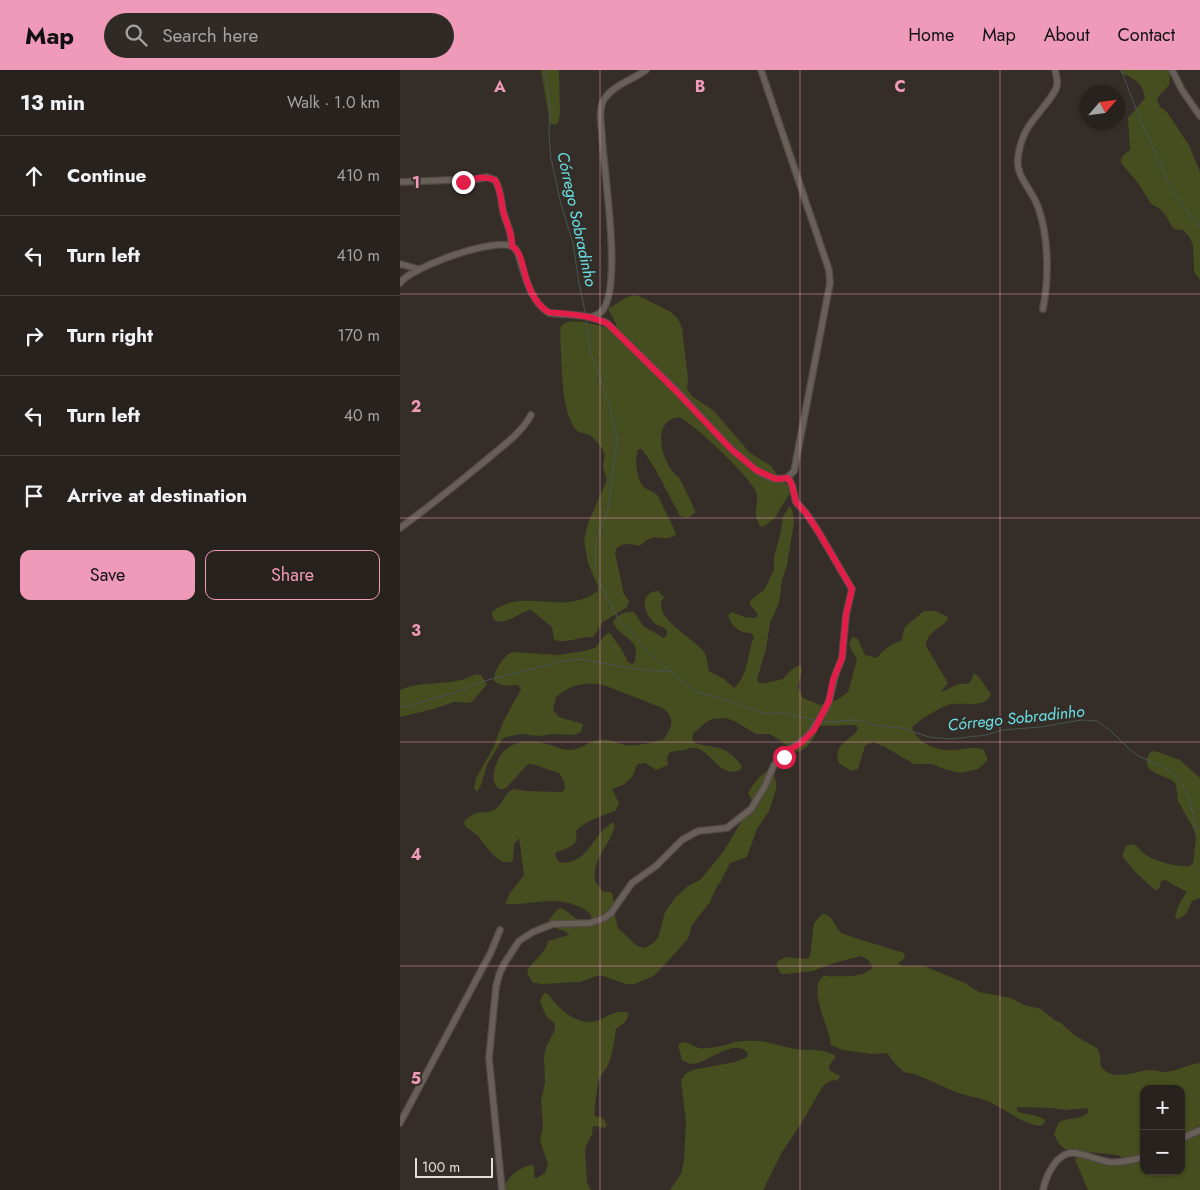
<!DOCTYPE html>
<meta charset="utf-8">
<style>
body{margin:0;font-family:Jost,sans-serif;background:#302a27;color:#f1f3f6}
.controls{position:absolute;right:15px;bottom:15px;display:grid;overflow:hidden;border-radius:10px;box-shadow:0 1px 4px #0004}
.controls button{width:45px;height:45px;display:grid;place-items:center;padding:0;border:0;border-bottom:1px solid #443f3c;background:#28221e;color:#f1f3f6;font:25px sans-serif}
.compass{position:absolute;left:680px;top:15px;width:45px;height:45px;border-radius:50%;background:#28221e;box-shadow:0 1px 4px #0004;rotate:62deg}
.scale{position:absolute;left:15px;bottom:12px;width:78px;box-sizing:border-box;padding-left:5px;border:2px solid #e4dedb;border-top:0;font-size:14px;line-height:18px;white-space:nowrap;color:#e4dedb;-webkit-text-stroke:4px #352d28;paint-order:stroke}
.stop{position:absolute;width:15px;height:15px;margin:-11px;border:4px solid #e11d48;border-radius:50%;background:#fff}
.stop.end{background:#e11d48;border-color:#fff;box-shadow:0 1px 5px #0008}
.list{margin:0;padding:0;list-style:none}
h2{display:flex;justify-content:space-between;align-items:center;height:65px;margin:0;padding:0 20px;font-size:21px}
h2 small{font-size:16px;font-weight:400;color:#a5a4a4}
.list li{display:grid;grid-template-columns:32px 1fr auto;gap:15px;align-items:center;box-sizing:border-box;height:80px;padding:0 20px;border-top:1px solid #443f3c}
.list b{display:block;font-size:19px;white-space:nowrap}
.list em{font-size:16px;font-style:normal;color:#a5a4a4}
.actions{display:flex;gap:10px;padding:15px 20px}
.actions a{flex:1;padding:11px 0;border:1px solid #ef9ab8;border-radius:10px;text-align:center;font-size:18px;color:#ef9ab8}
.actions .main{background:#ef9ab8;color:#111}
.icon{flex:none;width:28px;height:28px;fill:none;stroke:currentColor;stroke-width:2;stroke-linecap:round;stroke-linejoin:round}
.map{position:relative;flex:none;width:800px;height:1120px;overflow:hidden}
header{display:flex;align-items:center;gap:30px;box-sizing:border-box;height:70px;padding:0 25px;background:#ef9ab8;color:#111}
header strong{font-size:24px}
nav{display:flex;gap:28px;margin-inline-start:auto;font-size:18px}
.search{width:350px;height:45px;background:#302a27;display:flex;align-items:center;gap:12px;box-sizing:border-box;padding:0 18px;border-radius:28px;color:#a5a4a4;font-size:19px}
main{display:flex}
aside{flex:1;background:#28221e}
.map>svg:first-child{display:block}
</style>
<header>
<strong>Map</strong>
<div class="search"><svg class="icon" aria-label="search" viewBox="0 0 24 24"><circle cx="10" cy="10" r="6"/><path d="M15 15l6 6"/></svg>Search here</div>
<nav><a>Home</a><a>Map</a><a>About</a><a>Contact</a></nav>
</header>
<main>
<aside>
<h2>13 min<small>Walk · 1.0 km</small></h2>
<ul class="list">
<li><svg class="icon" aria-label="ahead" viewBox="0 0 24 24"><path d="M12 20V5M6 11l6-6 6 6"/></svg><div><b>Continue</b></div><em>410 m</em></li>
<li><svg class="icon" aria-label="left" viewBox="0 0 24 24"><path d="M17 20v-9H6M10 6l-5 5 5 5"/></svg><div><b>Turn left</b></div><em>410 m</em></li>
<li><svg class="icon" aria-label="right" viewBox="0 0 24 24"><path d="M7 20v-9h11M14 6l5 5-5 5"/></svg><div><b>Turn right</b></div><em>170 m</em></li>
<li><svg class="icon" aria-label="left" viewBox="0 0 24 24"><path d="M17 20v-9H6M10 6l-5 5 5 5"/></svg><div><b>Turn left</b></div><em>40 m</em></li>
<li><svg class="icon" aria-label="arrive" viewBox="0 0 24 24"><path d="M6 21V4h12l-3 4 3 4H6"/></svg><div><b>Arrive at destination</b></div></li>
</ul>
<div class="actions"><a class="main">Save</a><a>Share</a></div>
</aside>
<div class="map">
<svg width="800" height="1120" viewBox="0 0 800 1120">
<rect width="100%" height="100%" fill="#352d28"/>
<path fill="#464d1f" fill-rule="evenodd" d="M 141,0 L 159,0 L 160,44 L 158,53 L 155,55 L 150,53 C 147,36 144,18 141,0 Z
M 721,0 L 768,0 L 770,7 L 769,15 L 759,26 L 757,30 L 760,37 L 767,42 L 789,75 L 800,102 L 800,210 L 794,202 L 793,175 L 789,166 L 783,160 L 774,159 L 771,155 L 766,146 L 760,139 L 751,134 L 738,113 L 721,93 C 720,86 725,84 730,80 L 728,48 L 745,28 C 743,14 735,8 722,4 Z
M 235,225 L 243,228 L 271,242 L 278,249 L 282,258 L 288,308 L 287,319 L 292,326 L 314,341 L 350,383 L 371,396 L 381,410 L 390,417 L 391,421 L 374,449 L 363,457 L 360,456 C 351,442 360,435 356,422 C 352,409 292,351 278,347 C 254,352 260,380 269,396 C 271,401 276,404 279,408 C 284,416 290,430 295,440 L 295,443 L 288,448 L 280,446 L 254,397 L 242,379 L 238,379 C 234,392 237,406 243,417 L 255,423 L 258,426 L 276,463 L 275,466 C 257,473 259,459 239,476 C 231,474 223,472 216,479 L 215,483 L 224,524 L 229,531 L 227,537 L 224,539 L 203,552 L 193,567 C 180,566 167,574 154,570 L 152,557 L 131,540 C 122,540 93,565 92,542 C 123,516 164,547 198,521 L 198,517 L 188,493 L 184,471 L 188,453 L 207,410 L 203,397 L 205,384 C 202,378 194,366 187,364 C 182,362 180,364 176,360 C 160,340 162,289 160,264 L 161,256 C 174,244 200,259 215,258 L 216,254 L 208,239 L 227,227 Z
M 389,436 L 392,439 L 394,452 L 387,495 L 382,511 L 379,533 L 370,553 L 366,579 L 357,609 L 359,613 C 367,614 376,610 383,609 L 392,599 L 400,595 L 402,599 L 398,617 L 403,628 L 420,635 L 437,630 L 448,622 L 457,590 L 449,575 L 452,567 L 457,568 L 465,585 L 477,588 C 483,580 491,573 501,571 L 505,557 L 524,541 L 536,541 L 548,547 L 547,551 C 539,559 526,563 526,576 L 548,613 L 541,622 C 547,621 550,617 556,615 C 568,611 568,620 574,603 L 578,606 L 591,624 C 586,640 561,631 548,635 C 541,637 515,652 512,658 C 516,671 534,680 547,680 C 560,681 570,676 583,679 L 587,687 L 587,691 L 578,699 L 561,703 L 544,699 L 532,694 L 514,694 L 485,677 L 473,672 L 465,676 L 458,699 L 451,701 L 439,693 C 431,673 454,670 458,658 L 455,655 L 418,656 C 417,666 407,680 397,682 L 370,664 L 356,664 L 334,651 L 326,648 L 312,649 L 305,653 L 293,664 L 292,668 L 294,672 C 299,675 303,675 309,676 C 325,678 333,684 342,696 L 340,700 C 321,709 312,682 296,678 C 292,677 288,679 284,680 C 273,682 265,679 268,695 L 256,700 L 245,693 L 238,694 C 235,698 235,701 233,705 C 230,712 219,717 212,719 L 219,733 L 216,740 C 202,747 187,749 176,761 C 176,765 177,768 176,771 C 174,777 162,780 156,782 L 155,786 L 160,793 C 193,792 189,765 214,752 C 218,766 191,787 195,811 L 203,822 L 211,822 L 213,825 L 214,842 L 218,858 L 237,876 L 244,878 L 252,874 L 258,868 L 265,842 L 275,828 L 288,816 L 300,810 L 324,781 L 353,732 L 348,723 C 353,714 362,701 373,699 L 376,712 L 376,720 L 369,741 L 357,759 L 347,787 L 330,793 L 320,813 L 317,816 L 310,832 L 292,855 L 288,869 L 255,905 L 235,914 L 226,914 L 200,905 L 180,912 L 141,914 L 132,912 L 128,904 L 127,900 L 146,878 L 148,871 L 169,865 C 163,857 151,861 149,850 L 156,841 L 160,838 C 174,842 180,859 193,855 C 192,843 188,840 177,836 C 153,825 130,836 105,834 L 110,823 L 124,805 L 119,768 L 114,775 L 113,791 C 98,798 86,775 78,766 C 74,762 69,760 65,756 L 64,752 C 77,737 82,746 94,740 C 103,735 103,725 113,719 L 126,721 L 161,722 L 165,719 L 164,711 L 159,703 L 132,694 L 128,694 L 107,717 L 104,719 L 99,719 C 92,713 93,706 95,698 C 102,672 124,668 147,674 C 154,676 162,680 170,680 C 181,680 188,671 199,670 C 207,668 217,673 225,675 C 236,677 252,672 263,670 C 273,657 276,645 260,637 L 206,616 C 188,610 170,615 156,627 L 153,640 L 159,647 L 183,654 L 181,662 L 173,665 L 154,664 L 138,666 L 120,664 L 103,668 L 87,695 L 81,715 L 77,722 L 74,718 L 76,708 L 93,678 L 103,652 L 121,619 L 118,615 C 108,615 103,618 94,611 C 93,601 103,587 112,582 L 158,585 L 184,581 L 195,578 L 206,564 L 210,563 L 222,580 L 228,592 L 232,594 L 235,592 C 235,587 237,581 235,576 C 230,567 217,563 213,552 C 216,545 226,541 234,542 L 243,556 L 264,568 L 267,565 C 267,562 267,560 264,558 C 263,557 258,555 257,555 C 249,550 240,534 247,526 C 251,522 254,521 258,521 L 264,527 C 263,529 261,532 261,534 C 260,552 296,570 304,582 C 308,588 307,595 309,601 L 324,609 L 334,618 C 349,605 347,583 354,567 L 351,563 C 340,563 331,557 328,545 L 332,542 L 344,547 L 356,548 L 358,544 L 350,535 L 350,531 L 364,520 L 374,500 L 374,487 L 380,465 L 383,447 Z
M 76,604 L 81,605 L 87,614 L 72,632 L 67,633 L 54,632 L 33,639 L 0,647 L 0,620 C 23,609 51,618 76,604 Z
M 755,681 L 780,690 L 800,708 L 800,828 L 792,831 L 786,844 L 779,849 L 775,848 C 777,837 781,830 787,822 L 765,810 L 761,811 L 759,819 L 755,820 L 735,802 L 722,786 L 726,776 L 734,774 C 738,777 741,782 746,785 C 756,791 779,798 790,796 L 793,793 L 796,768 L 794,760 L 778,731 L 776,714 C 766,703 737,705 750,682 Z
M 422,844 C 434,844 434,858 443,864 L 504,883 L 505,888 L 498,893 L 502,896 L 524,896 L 565,913 L 579,922 L 611,928 L 624,935 L 641,939 L 656,951 L 660,952 L 674,965 L 697,978 C 701,983 700,991 701,997 C 714,1012 734,1001 750,1000 C 755,1000 760,1002 766,1002 C 778,1001 788,994 800,993 L 800,1055 L 793,1060 L 800,1062 L 800,1120 L 688,1120 L 675,1090 L 678,1086 C 694,1091 709,1101 726,1093 L 725,1089 L 717,1085 L 668,1080 C 661,1078 657,1071 654,1064 L 659,1052 C 669,1047 679,1051 689,1042 L 687,1038 L 666,1040 L 652,1038 L 617,1037 L 617,1041 C 627,1046 635,1043 645,1050 L 644,1054 L 640,1056 L 635,1055 L 625,1052 L 588,1031 L 558,1023 L 517,1005 L 504,1002 L 496,995 L 488,984 L 484,983 L 472,984 L 442,980 L 431,975 C 430,958 406,917 424,906 C 438,906 464,909 473,897 L 468,890 L 461,886 L 434,893 L 413,901 L 385,904 L 381,904 L 376,895 L 378,891 L 386,887 L 407,889 L 410,886 L 414,853 ZM 744,1019 L 781,1019 L 781,1101 L 744,1101 Z
M 144,923 L 148,924 C 159,939 178,958 199,950 C 210,945 217,939 229,943 L 226,951 L 216,959 C 214,972 213,983 208,995 C 205,1001 200,1005 198,1012 L 194,1042 L 195,1046 L 203,1048 L 207,1055 L 205,1058 L 193,1056 L 192,1064 L 186,1076 L 185,1080 L 187,1112 L 191,1120 L 104,1120 C 104,1109 122,1095 133,1095 L 134,1099 L 134,1107 L 137,1108 L 145,1103 L 148,1095 L 140,1070 L 143,1056 L 141,1030 L 145,1013 L 144,986 L 146,977 L 154,962 L 155,957 L 154,953 L 147,947 L 143,939 L 140,931 Z
M 360,971 C 372,973 383,977 396,979 C 410,981 423,978 436,986 L 429,996 L 429,1000 L 440,1006 L 438,1010 L 430,1011 L 423,1016 L 402,1052 L 382,1082 L 363,1120 L 270,1120 L 281,1104 L 284,1090 L 286,1051 L 281,1011 L 285,1004 L 292,1000 L 335,992 L 347,987 L 348,983 C 333,967 309,993 293,994 C 289,994 286,992 282,990 L 278,975 C 286,968 291,977 300,978 C 311,979 321,976 332,973 C 341,970 351,971 360,971 Z"/>
<g fill="none" stroke-linecap="round" stroke-linejoin="round">
<path stroke="#465555" stroke-width="1" d="M 145,0 L 150,34 L 149,64 L 151,89 L 161,134 L 173,173 L 179,213 L 185,242
M 721,0 L 740,49 L 769,114 L 779,131 L 800,157
M 186,248 L 190,281 L 210,337 L 217,370 L 208,439 L 196,472 L 195,498 L 200,513 L 220,552 L 229,560 L 251,585 L 296,622 L 323,629 L 364,643 L 391,644 L 416,651
M 0,636 L 4,637 L 57,622 L 84,611 L 163,591 L 181,589 L 229,598 L 267,602 L 271,601
M 420,652 L 431,652 L 451,650 L 464,651 L 473,655 L 502,658 L 529,667 L 552,669 L 586,665 L 602,660 L 640,657 L 681,650 L 697,651 L 711,661 L 728,678 L 738,686 L 762,696 L 778,708 L 789,727 L 796,758 L 800,759"/>
<g stroke="#514a45" stroke-width="8">
<path id="street" d="M 772,0 L 782,20 L 800,46
M 0,112 L 50,110 L 63,112 L 87,107 L 95,110 C 101,120 101,130 103,141 C 106,153 113,164 111,176
M 0,194 L 18,199
M 0,213 C 11,197 97,166 113,177 C 118,180 119,186 120,190 C 126,209 131,232 149,243 C 168,245 191,244 208,254 L 277,321 L 331,379 L 359,402 L 372,408 L 383,409 L 388,407 L 394,401 L 430,213 L 429,200 L 361,0
M 643,239 C 649,208 649,167 638,137 C 633,121 615,106 618,88 C 619,78 622,68 627,59 C 633,48 656,25 657,15 C 658,10 656,5 655,0
M 191,247 C 194,246 199,244 201,242 C 224,220 203,98 202,65 C 201,53 198,38 205,28 C 214,15 234,9 246,0
M 0,458 C 29,437 57,414 85,391 C 101,377 121,364 131,345
M 0,1053 L 91,882 L 100,860
M 781,1069 L 800,1060
M 102,1120 L 89,988 L 96,917 L 99,905 L 104,894 L 119,871 L 133,862 L 153,854 L 190,853 L 204,848 L 211,843 L 232,813 L 256,796 L 282,770 L 298,761 L 327,758 L 351,739 L 365,716 L 374,695 L 384,687 L 386,682 L 408,666 L 425,640 L 429,631 L 435,606 L 442,588 L 446,545 L 452,519 L 418,461 L 406,443 L 396,432 L 392,415 L 388,407
M 643,1120 C 646,1106 657,1080 676,1083 C 687,1085 698,1090 709,1092 C 721,1093 733,1090 744,1087"/>
</g>
<use href="#street" stroke="#685f59" stroke-width="5.5"/>
</g>
<g fill="none" stroke-linecap="round" stroke-linejoin="round">
<path stroke="#e11d48" stroke-width="6" d="M 63,112 C 74,109 84,105 95,110 C 101,120 101,130 103,141 C 106,153 113,164 112,176 C 123,183 123,202 128,214 C 131,223 137,233 145,240 C 149,244 154,242 159,243 C 175,245 194,246 208,254 L 276,321 L 331,379 L 356,400 L 376,409 L 388,408 L 392,415 L 396,432 L 406,443 L 418,461 L 452,519 L 446,545 L 442,588 L 433,610 L 429,631 L 414,660 L 401,673 L 386,682 L 384,687"/>
</g>
<path fill="none" stroke="#ef9ab8" stroke-width="1" stroke-opacity="0.55" d="M 200,0 L 200,1120M 400,0 L 400,1120M 600,0 L 600,1120M 0,224 L 800,224M 0,448 L 800,448M 0,672 L 800,672M 0,896 L 800,896"/>
<g text-anchor="middle" dominant-baseline="central" stroke-width="4" stroke-linejoin="round" paint-order="stroke">
<g font-size="16" font-style="italic" fill="#68e0e5" stroke="#352d28">
<text transform="translate(177 149) rotate(78)">Córrego Sobradinho</text>
<text transform="translate(616 648) rotate(-6)">Córrego Sobradinho</text>
</g>
</g>
<g font-size="16" text-anchor="middle" font-weight="bold" fill="#ef9ab8" stroke="#352d28" stroke-width="4" stroke-linejoin="round" paint-order="stroke">
<text x="100" y="22">A</text>
<text x="300" y="22">B</text>
<text x="500" y="22">C</text>
<text x="16" y="118">1</text>
<text x="16" y="342">2</text>
<text x="16" y="566">3</text>
<text x="16" y="790">4</text>
<text x="16" y="1014">5</text>
</g>
</svg>
<div class="controls">
<button>+</button>
<button>−</button>
</div>
<svg class="compass" viewBox="-18 -18 36 36"><path d="M0-13l5 13h-10z" fill="#e53935"/><path d="M0 13l5-13h-10z" fill="#a5a4a4"/></svg>
<div class="scale">100 m</div>
<div class="stop" style="left:384px;top:687px"></div>
<div class="stop end" style="left:63px;top:112px"></div>
</div>
</main>
